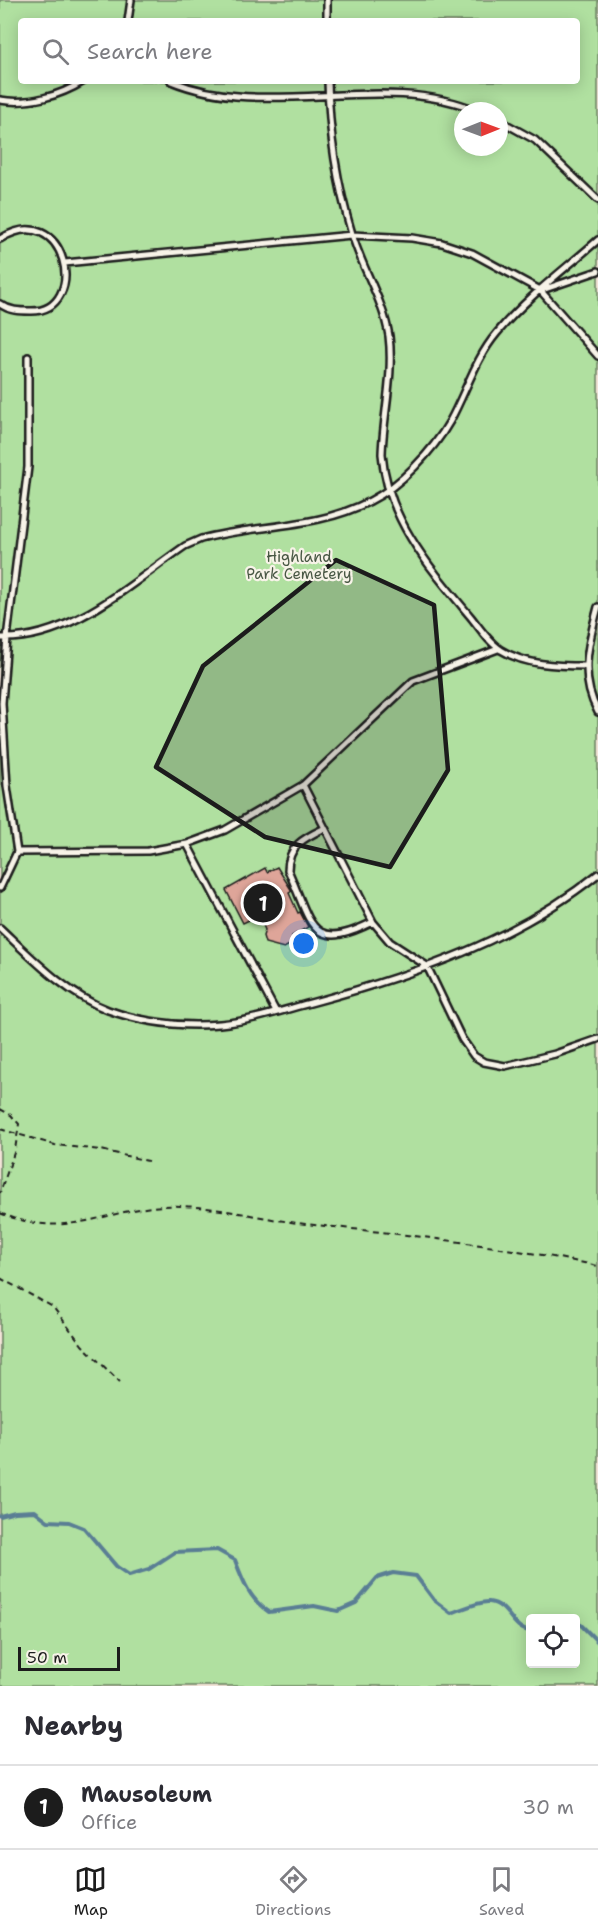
<!DOCTYPE html>
<style>
body{margin:0;font-family:"Shantell Sans",sans-serif;background:#f7f7f7;color:#2b2b33}
.controls{position:absolute;right:18px;bottom:18px;display:grid;overflow:hidden;border-radius:6px;box-shadow:0 3px 15px #0003}
.controls button{width:54px;height:54px;display:grid;place-items:center;padding:0;border:0;border-bottom:2px solid #e1e1e2;background:#fff;color:#2b2b33;font:30px sans-serif}
.compass{position:absolute;left:454px;top:102px;width:54px;height:54px;border-radius:50%;background:#fff;box-shadow:0 3px 15px #0003;rotate:89deg}
.scale{position:absolute;left:18px;bottom:15px;width:102px;box-sizing:border-box;padding-left:6px;border:3px solid #1c1c1c;border-top:0;font-size:16px;line-height:21px;white-space:nowrap;color:#1c1c1c;-webkit-text-stroke:4px #f7f3e8;paint-order:stroke}
.you{position:absolute;left:304px;top:944px;width:21px;height:21px;margin:-15px;border:4px solid #fff;border-radius:50%;background:#1a73e8;box-shadow:0 0 0 9px #1a73e833}
.badge{display:grid;place-items:center;width:39px;height:39px;border-radius:50%;background:#1c1c1c;color:#fff;font-size:20px;font-weight:700}
.pin{position:absolute;translate:-50% -50%;border:3px solid #fff;box-shadow:0 2px 6px #0006}
.list{margin:0;padding:0;list-style:none}
h2{display:flex;justify-content:space-between;align-items:center;height:78px;margin:0;padding:0 24px;font-size:26px}
h2 small{font-size:20px;font-weight:400;color:#7c7c81}
.list li{display:grid;grid-template-columns:39px 1fr auto;gap:18px;align-items:center;box-sizing:border-box;height:84px;padding:0 24px;border-top:2px solid #e1e1e2}
.list b{display:block;font-size:22px;white-space:nowrap}
.list p{margin:0;font-size:20px;white-space:nowrap;color:#7c7c81}
.list em{font-size:20px;font-style:normal;color:#7c7c81}
.icon{flex:none;width:33px;height:33px;fill:none;stroke:currentColor;stroke-width:2;stroke-linecap:round;stroke-linejoin:round}
.map{position:relative;flex:none;width:598px;height:1686px;overflow:hidden}
.search{position:absolute;background:#fff;box-shadow:0 3px 15px #0003;left:18px;right:18px;top:18px;height:66px;display:flex;align-items:center;gap:15px;box-sizing:border-box;padding:0 21px;border-radius:6px;color:#7c7c81;font-size:22px}
.sheet{height:162px;background:#fff}
nav{display:flex;justify-content:space-around;align-items:center;box-sizing:border-box;height:84px;border-top:2px solid #e1e1e2;background:#fff;font-size:16px;color:#7c7c81}
nav a{display:grid;justify-items:center;gap:3px}
nav .on{color:#1c1c1c}
.map>svg:first-child{display:block}
</style>
<div class="map">
<svg width="598" height="1686" viewBox="0 0 598 1686">
<rect width="100%" height="100%" fill="#f2e3d8"/>
<filter id="ink" filterUnits="userSpaceOnUse"><feTurbulence type="fractalNoise" baseFrequency=".0167" numOctaves="2"/><feDisplacementMap in="SourceGraphic" scale="12" xChannelSelector="R" yChannelSelector="G"/><feConvolveMatrix kernelMatrix="1 2 1 2 8 2 1 2 1" color-interpolation-filters="sRGB"/></filter>
<g filter="url(#ink)">
<path fill="#b0e0a0" stroke="#667e5e" stroke-width="1.5" fill-rule="evenodd" d="M 0,0 L 598,0 L 598,1686 L 0,1686 ZM 21,21 L 577,21 L 577,81 L 21,81 ZM 463,111 L 499,111 L 499,147 L 463,147 ZM 530,1618 L 576,1618 L 576,1664 L 530,1664 Z"/>
<g fill="none" stroke-linecap="round" stroke-linejoin="round">
<path stroke="#5a7e94" stroke-width="4" d="M 0,1516 L 15,1512 L 35,1511 L 48,1521 L 69,1522 L 84,1528 L 117,1567 L 129,1575 L 149,1569 L 175,1552 L 217,1550 L 235,1560 C 243,1581 250,1600 269,1612 L 314,1606 L 338,1611 L 356,1603 L 377,1578 L 393,1573 L 416,1576 L 434,1600 L 451,1613 C 461,1610 479,1601 489,1602 C 509,1604 512,1630 530,1631
M 576,1620 L 598,1642"/>
</g>
<path fill="#dea599" stroke="#1c1c1c" stroke-width="1.5" d="M 277,867 L 292,891 L 289,893 L 298,913 L 300,912 L 308,927 L 292,936 L 295,942 L 284,948 L 265,943 L 263,936 L 265,930 L 259,915 L 243,923 L 226,890 L 265,868 L 267,872 Z"/>
<g fill="none" stroke-linecap="round" stroke-linejoin="round">
<g stroke="#1c1c1c" stroke-width="10">
<path id="lane" d="M 327,0 L 327,21
M 128,21 L 131,0
M 171,81 C 269,121 381,70 478,111
M 328,81 C 329,132 337,184 352,234 C 362,269 383,299 389,336 C 394,375 383,416 382,454 C 387,519 430,568 470,616 C 479,627 489,643 501,650 C 525,665 557,666 585,666
M 0,100 C 28,105 60,96 84,81
M 499,120 L 535,140 L 598,200
M 0,239 C 67,197 90,312 31,311 C 19,311 10,311 0,304
M 65,263 L 352,235 L 412,238 L 442,243 L 472,253 L 540,290 L 598,356
M 545,289 L 598,271
M 598,607 C 588,644 579,677 598,712
M 0,638 C 70,641 131,583 185,546 L 201,539 C 257,524 317,529 370,501 C 400,486 433,451 450,421 C 466,392 475,359 497,333 C 526,298 564,270 598,240
M 303,785 L 373,922 L 390,942 L 427,966 L 462,1039 L 474,1056 L 484,1062 L 505,1066 L 555,1054 L 598,1039
M 323,829 C 304,838 288,846 288,870 C 312,923 309,954 373,922
M 187,844 L 276,1012
M 17,852 L 148,851 L 187,844 L 225,830 L 303,785 L 413,681 L 498,649
M 0,888 L 17,852 L 7,786 L 2,703 L 7,638 L 28,467 L 28,357
M 0,928 C 32,958 66,994 108,1010 C 144,1023 183,1027 220,1024 C 252,1021 283,1010 314,1002 C 414,975 516,940 598,874"/>
</g>
<path stroke="#1c1c1c" stroke-width="2" stroke-dasharray="6 4.5" stroke-linecap="butt" d="M 0,1109 L 11,1115 L 19,1124 L 15,1150 L 0,1193
M 0,1129 L 55,1145 L 101,1150 L 148,1161
M 0,1213 C 75,1244 112,1202 183,1206 C 224,1208 264,1219 305,1224 C 404,1234 500,1245 598,1266
M 0,1278 L 53,1307 L 82,1345 L 120,1382"/>
<use href="#lane" stroke="#f7f3e8" stroke-width="5"/>
</g>
</g>
<path fill="#1c1c1c" fill-opacity="0.2" stroke="#1c1c1c" stroke-width="4.5" stroke-linejoin="round" d="M 336,560 L 434,605 L 448,770 L 390,867 L 265,837 L 156,767 L 203,666 Z"/>
<g text-anchor="middle" dominant-baseline="central" stroke-width="4.5" stroke-linejoin="round" paint-order="stroke">
<g font-size="15" fill="#485744" stroke="#f7f3e8">
<text x="299" y="557">Highland<tspan x="299" dy="17">Park Cemetery</tspan></text>
</g>
</g>
</svg>
<div class="controls">
<button><svg class="icon" aria-label="locate" viewBox="0 0 24 24"><circle cx="12" cy="12" r="6"/><path d="M12 2v4M12 18v4M2 12h4M18 12h4"/></svg></button>
</div>
<svg class="compass" viewBox="-18 -18 36 36"><path d="M0-13l5 13h-10z" fill="#e53935"/><path d="M0 13l5-13h-10z" fill="#7c7c81"/></svg>
<div class="scale">50 m</div>
<div class="you"></div>
<div class="pin badge" style="left:263px;top:903px">1</div>
<div class="search"><svg class="icon" aria-label="search" viewBox="0 0 24 24"><circle cx="10" cy="10" r="6"/><path d="M15 15l6 6"/></svg>Search here</div>
</div>
<section class="sheet">
<h2>Nearby<small></small></h2>
<ul class="list">
<li><span class="badge">1</span><div><b>Mausoleum</b><p>Office</p></div><em>30 m</em></li>
</ul>
</section>
<nav>
<a class="on"><svg class="icon" aria-label="map" viewBox="0 0 24 24"><path d="M3 6l6-2 6 2 6-2v14l-6 2-6-2-6 2zM9 4v14M15 6v14"/></svg>Map</a>
<a><svg class="icon" aria-label="directions" viewBox="0 0 24 24"><path d="M12 3l9 9-9 9-9-9zM9 14v-3h6M13 9l2 2-2 2"/></svg>Directions</a>
<a><svg class="icon" aria-label="saved" viewBox="0 0 24 24"><path d="M7 4h10v16l-5-4-5 4z"/></svg>Saved</a>
</nav>
